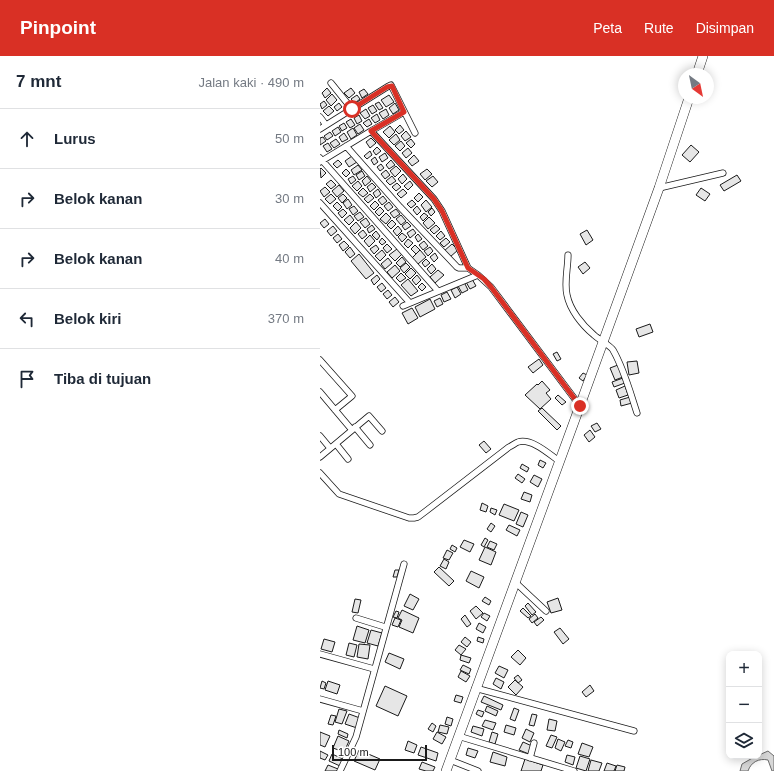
<!DOCTYPE html>
<html lang="id">
<meta charset="utf-8">
<style>
body{margin:0;font-family:Helvetica,sans-serif;background:#f2f2f3;color:#1f2937}
.controls{position:absolute;right:12px;bottom:12px;display:grid;overflow:hidden;border-radius:8px;box-shadow:0 2px 10px #0003}
.controls button{width:36px;height:36px;display:grid;place-items:center;padding:0;border:0;border-bottom:1px solid #e0e1e3;background:#fff;color:#1f2937;font:20px sans-serif}
.compass{position:absolute;left:358px;top:12px;width:36px;height:36px;border-radius:50%;background:#fff;box-shadow:0 2px 10px #0003;rotate:147deg}
.scale{position:absolute;left:12px;bottom:10px;width:95px;box-sizing:border-box;padding-left:4px;border:2px solid #1a1a1a;border-top:0;font-size:11px;line-height:14px;white-space:nowrap;color:#1a1a1a;-webkit-text-stroke:3px #fff;paint-order:stroke}
.stop{position:absolute;width:12px;height:12px;margin:-9px;border:3px solid #d93025;border-radius:50%;background:#fff}
.stop.end{background:#d93025;border-color:#fff;box-shadow:0 1px 4px #0008}
.list{margin:0;padding:0;list-style:none}
h2{display:flex;justify-content:space-between;align-items:center;height:52px;margin:0;padding:0 16px;font-size:17px}
h2 small{font-size:13px;font-weight:400;color:#747a83}
.list li{display:grid;grid-template-columns:26px 1fr auto;gap:12px;align-items:center;box-sizing:border-box;height:60px;padding:0 16px;border-top:1px solid #e0e1e3}
.list b{display:block;font-size:15px;white-space:nowrap}
.list em{font-size:13px;font-style:normal;color:#747a83}
.icon{flex:none;width:22px;height:22px;fill:none;stroke:currentColor;stroke-width:2;stroke-linecap:round;stroke-linejoin:round}
.map{position:relative;flex:none;width:454px;height:715px;overflow:hidden}
header{display:flex;align-items:center;gap:24px;box-sizing:border-box;height:56px;padding:0 20px;background:#d93025;color:#fff}
header strong{font-size:19px}
nav{display:flex;gap:22px;margin-inline-start:auto;font-size:14px}
main{display:flex}
aside{flex:1;background:#fff}
.map>svg:first-child{display:block}
</style>
<header>
<strong>Pinpoint</strong>
<nav><a>Peta</a><a>Rute</a><a>Disimpan</a></nav>
</header>
<main>
<aside>
<h2>7 mnt<small>Jalan kaki · 490 m</small></h2>
<ul class="list">
<li><svg class="icon" aria-label="ahead" viewBox="0 0 24 24"><path d="M12 20V5M6 11l6-6 6 6"/></svg><div><b>Lurus</b></div><em>50 m</em></li>
<li><svg class="icon" aria-label="right" viewBox="0 0 24 24"><path d="M7 20v-9h11M14 6l5 5-5 5"/></svg><div><b>Belok kanan</b></div><em>30 m</em></li>
<li><svg class="icon" aria-label="right" viewBox="0 0 24 24"><path d="M7 20v-9h11M14 6l5 5-5 5"/></svg><div><b>Belok kanan</b></div><em>40 m</em></li>
<li><svg class="icon" aria-label="left" viewBox="0 0 24 24"><path d="M17 20v-9H6M10 6l-5 5 5 5"/></svg><div><b>Belok kiri</b></div><em>370 m</em></li>
<li><svg class="icon" aria-label="arrive" viewBox="0 0 24 24"><path d="M6 21V4h12l-3 4 3 4H6"/></svg><div><b>Tiba di tujuan</b></div></li>
</ul>
</aside>
<div class="map">
<svg width="454" height="715" viewBox="0 0 454 715">
<rect width="100%" height="100%" fill="#fff"/>
<path fill="#d7d7d7" stroke="#6a6a6a" d="M 448,695 L 454,700 L 454,715 L 452,715 L 448,704 C 439,702 431,706 428,715 L 420,715 L 422,708 L 436,700 L 439,700 L 439,699 Z"/>
<path fill="#e6e6e6" stroke="#1a1a1a" d="M 7,32 L 11,37 L 5,42 L 2,37 Z
M 31,32 L 35,37 L 29,42 L 24,37 Z
M 44,33 L 48,38 L 42,42 L 39,36 Z
M 12,38 L 17,44 L 11,50 L 6,44 Z
M 37,39 L 40,43 L 35,47 L 31,43 Z
M 69,39 L 74,46 L 66,51 L 61,44 Z
M 4,45 L 7,49 L 2,53 L 0,48 Z
M 59,46 L 63,52 L 59,54 L 55,48 Z
M 19,47 L 22,51 L 17,55 L 14,51 Z
M 75,47 L 79,54 L 73,58 L 69,52 Z
M 53,49 L 57,55 L 52,58 L 48,52 Z
M 9,50 L 14,55 L 8,60 L 3,55 Z
M 46,53 L 50,60 L 45,63 L 40,57 Z
M 66,53 L 69,59 L 63,63 L 59,57 Z
M 57,58 L 60,64 L 55,67 L 51,62 Z
M 39,59 L 42,65 L 37,68 L 34,62 Z
M 31,63 L 35,69 L 30,72 L 26,66 Z
M 49,63 L 52,68 L 47,71 L 43,67 Z
M 24,67 L 27,72 L 22,75 L 19,70 Z
M 40,68 L 44,74 L 38,78 L 34,72 Z
M 80,69 L 84,74 L 79,78 L 75,74 Z
M 70,70 L 75,76 L 69,82 L 63,76 Z
M 18,71 L 21,76 L 15,80 L 12,75 Z
M 33,72 L 37,79 L 31,83 L 27,76 Z
M 86,75 L 91,81 L 85,85 L 81,80 Z
M 10,76 L 13,80 L 7,84 L 4,80 Z
M 24,77 L 28,83 L 22,86 L 19,81 Z
M 76,78 L 80,84 L 74,89 L 69,84 Z
M 3,81 L 6,85 L 0,89 L 0,82 Z
M 51,82 L 56,87 L 50,92 L 46,86 Z
M 16,83 L 20,88 L 14,92 L 10,87 Z
M 91,83 L 95,88 L 91,92 L 86,87 Z
M 81,85 L 85,90 L 80,95 L 75,90 Z
M 8,87 L 12,93 L 7,96 L 3,90 Z
M 371,89 L 379,96 L 370,106 L 362,99 Z
M 57,91 L 61,95 L 56,99 L 53,95 Z
M 88,92 L 92,97 L 86,102 L 82,97 Z
M 50,95 L 52,99 L 47,103 L 44,100 Z
M 65,97 L 68,102 L 62,106 L 59,101 Z
M 94,99 L 99,105 L 92,110 L 88,105 Z
M 32,100 L 37,106 L 29,111 L 25,105 Z
M 55,101 L 58,106 L 54,109 L 51,104 Z
M 18,104 L 22,108 L 17,112 L 13,108 Z
M 71,104 L 75,109 L 69,113 L 66,109 Z
M 61,108 L 64,112 L 60,115 L 57,111 Z
M 38,109 L 42,114 L 34,119 L 31,114 Z
M 76,110 L 81,115 L 75,121 L 70,115 Z
M 1,112 L 6,117 L 1,122 L 0,113 Z
M 26,113 L 30,117 L 26,121 L 22,117 Z
M 107,113 L 112,118 L 105,124 L 100,118 Z
M 66,114 L 70,119 L 65,123 L 61,118 Z
M 42,115 L 45,120 L 39,124 L 36,119 Z
M 83,118 L 87,123 L 82,128 L 78,123 Z
M 417,119 L 421,125 L 404,135 L 400,129 Z
M 33,120 L 36,124 L 31,128 L 28,123 Z
M 47,120 L 51,125 L 45,130 L 42,125 Z
M 72,120 L 76,125 L 70,129 L 66,125 Z
M 113,120 L 118,126 L 112,131 L 106,125 Z
M 11,124 L 16,129 L 11,133 L 6,128 Z
M 38,125 L 42,130 L 37,135 L 32,130 Z
M 90,125 L 93,129 L 88,134 L 84,130 Z
M 52,127 L 56,131 L 50,136 L 47,131 Z
M 77,127 L 81,131 L 76,135 L 72,131 Z
M 19,129 L 24,135 L 17,141 L 12,135 Z
M 5,131 L 10,136 L 4,141 L 0,135 Z
M 43,132 L 48,137 L 43,141 L 38,137 Z
M 381,132 L 390,138 L 385,145 L 376,139 Z
M 58,133 L 61,138 L 56,142 L 53,137 Z
M 83,133 L 87,137 L 81,142 L 77,138 Z
M 99,137 L 103,141 L 98,146 L 94,142 Z
M 11,138 L 16,143 L 10,148 L 5,143 Z
M 23,138 L 27,142 L 22,147 L 18,142 Z
M 50,138 L 54,142 L 48,147 L 44,143 Z
M 63,140 L 67,145 L 62,149 L 58,144 Z
M 28,143 L 32,149 L 27,153 L 23,147 Z
M 92,144 L 96,148 L 91,152 L 87,148 Z
M 106,144 L 112,151 L 106,156 L 101,149 Z
M 55,145 L 59,149 L 54,154 L 50,150 Z
M 17,146 L 22,151 L 18,155 L 13,150 Z
M 69,146 L 73,151 L 68,155 L 64,150 Z
M 34,150 L 38,155 L 33,159 L 29,153 Z
M 97,150 L 101,155 L 97,159 L 93,154 Z
M 60,151 L 64,155 L 59,160 L 55,156 Z
M 112,152 L 115,156 L 111,160 L 108,156 Z
M 23,153 L 27,157 L 22,162 L 18,157 Z
M 76,153 L 80,158 L 74,162 L 70,157 Z
M 40,156 L 44,161 L 38,165 L 34,160 Z
M 66,157 L 71,162 L 66,168 L 60,163 Z
M 104,157 L 108,160 L 103,165 L 100,161 Z
M 30,159 L 34,164 L 29,169 L 24,164 Z
M 81,159 L 86,165 L 81,169 L 76,163 Z
M 109,161 L 115,167 L 108,173 L 103,167 Z
M 46,162 L 50,168 L 45,172 L 40,166 Z
M 5,163 L 9,168 L 4,172 L 0,167 Z
M 72,164 L 76,168 L 71,173 L 67,169 Z
M 36,166 L 41,172 L 35,178 L 30,172 Z
M 87,166 L 91,170 L 85,174 L 82,170 Z
M 52,169 L 55,173 L 49,177 L 47,173 Z
M 116,169 L 120,173 L 114,178 L 110,174 Z
M 13,170 L 17,175 L 11,180 L 7,175 Z
M 78,170 L 82,175 L 77,180 L 73,175 Z
M 93,173 L 96,177 L 90,182 L 87,177 Z
M 43,174 L 47,179 L 42,183 L 38,178 Z
M 267,174 L 273,184 L 266,189 L 260,178 Z
M 56,175 L 60,180 L 57,184 L 52,179 Z
M 121,175 L 125,180 L 120,184 L 116,180 Z
M 82,177 L 87,181 L 82,186 L 78,181 Z
M 18,178 L 22,183 L 17,187 L 13,182 Z
M 98,178 L 102,183 L 98,186 L 95,181 Z
M 50,179 L 55,185 L 49,191 L 44,185 Z
M 62,182 L 66,186 L 62,189 L 59,186 Z
M 126,182 L 130,186 L 124,191 L 120,187 Z
M 88,183 L 93,187 L 88,192 L 84,188 Z
M 24,185 L 29,190 L 23,195 L 19,189 Z
M 104,185 L 108,190 L 103,194 L 99,189 Z
M 67,188 L 72,193 L 67,197 L 63,192 Z
M 132,188 L 138,194 L 130,201 L 124,195 Z
M 56,189 L 59,193 L 54,198 L 50,193 Z
M 95,189 L 100,194 L 96,198 L 91,193 Z
M 30,191 L 35,198 L 30,202 L 25,196 Z
M 110,191 L 113,195 L 108,200 L 104,195 Z
M 77,193 L 82,198 L 75,205 L 69,199 Z
M 62,194 L 66,199 L 60,205 L 55,200 Z
M 100,194 L 106,201 L 98,208 L 92,202 Z
M 115,197 L 118,202 L 114,206 L 110,201 Z
M 39,198 L 54,217 L 46,223 L 31,205 Z
M 82,201 L 86,206 L 80,211 L 76,207 Z
M 68,202 L 72,207 L 65,213 L 61,208 Z
M 106,203 L 110,207 L 105,211 L 102,207 Z
M 265,206 L 270,212 L 263,218 L 258,211 Z
M 86,207 L 90,211 L 84,217 L 80,212 Z
M 112,208 L 116,213 L 111,218 L 107,213 Z
M 75,209 L 80,215 L 72,222 L 67,216 Z
M 91,212 L 96,217 L 90,223 L 85,218 Z
M 118,214 L 124,219 L 115,227 L 110,221 Z
M 81,217 L 86,222 L 80,226 L 76,222 Z
M 57,219 L 60,223 L 54,229 L 51,224 Z
M 97,219 L 101,224 L 96,229 L 92,224 Z
M 88,223 L 98,235 L 91,240 L 81,229 Z
M 152,223 L 156,230 L 150,233 L 146,226 Z
M 144,226 L 148,234 L 142,237 L 138,230 Z
M 62,227 L 66,232 L 61,236 L 57,231 Z
M 102,227 L 106,231 L 102,235 L 98,231 Z
M 137,231 L 141,238 L 135,242 L 131,234 Z
M 68,234 L 72,239 L 67,243 L 63,238 Z
M 127,236 L 131,243 L 124,246 L 121,239 Z
M 75,241 L 79,246 L 73,251 L 69,246 Z
M 120,242 L 123,248 L 117,251 L 114,245 Z
M 110,243 L 115,253 L 100,261 L 95,251 Z
M 92,252 L 98,262 L 88,268 L 82,257 Z
M 330,268 L 333,276 L 319,281 L 316,273 Z
M 237,296 L 241,303 L 237,305 L 233,298 Z
M 219,303 L 223,309 L 213,317 L 208,311 Z
M 317,305 L 319,317 L 309,319 L 307,306 Z
M 298,309 L 303,321 L 295,324 L 290,312 Z
M 263,317 L 267,319 L 263,325 L 259,322 Z
M 303,322 L 305,327 L 294,331 L 292,326 Z
M 222,325 L 230,334 L 226,337 L 231,343 L 220,353 L 205,339 L 217,328 L 218,329 Z
M 305,330 L 308,339 L 299,342 L 296,334 Z
M 238,339 L 246,346 L 242,349 L 235,342 Z
M 310,341 L 312,347 L 301,350 L 300,344 Z
M 222,352 L 241,370 L 237,374 L 218,355 Z
M 277,367 L 281,373 L 275,376 L 271,370 Z
M 270,374 L 275,381 L 269,386 L 264,379 Z
M 164,385 L 171,393 L 166,397 L 159,389 Z
M 220,404 L 226,407 L 223,412 L 218,409 Z
M 202,408 L 209,412 L 207,416 L 200,412 Z
M 198,418 L 205,423 L 202,427 L 195,422 Z
M 214,419 L 222,423 L 218,431 L 210,426 Z
M 204,436 L 212,439 L 210,446 L 201,443 Z
M 162,447 L 168,450 L 166,456 L 160,454 Z
M 184,448 L 199,454 L 194,465 L 179,459 Z
M 171,452 L 177,454 L 175,459 L 170,456 Z
M 201,456 L 208,459 L 203,471 L 196,468 Z
M 171,467 L 175,470 L 171,476 L 167,473 Z
M 189,469 L 200,474 L 197,480 L 186,474 Z
M 165,482 L 168,484 L 164,491 L 161,489 Z
M 144,484 L 154,488 L 150,496 L 140,491 Z
M 170,485 L 177,488 L 174,494 L 167,491 Z
M 132,489 L 137,492 L 135,496 L 130,493 Z
M 165,491 L 176,496 L 171,509 L 159,504 Z
M 127,494 L 133,497 L 129,504 L 123,502 Z
M 124,503 L 129,506 L 126,513 L 120,510 Z
M 119,511 L 134,525 L 129,530 L 114,516 Z
M 75,514 L 79,514 L 77,521 L 73,521 Z
M 151,515 L 164,521 L 159,532 L 146,525 Z
M 90,538 L 99,543 L 93,554 L 84,550 Z
M 165,541 L 171,545 L 169,549 L 162,545 Z
M 238,542 L 242,554 L 231,557 L 227,546 Z
M 35,543 L 41,544 L 38,557 L 32,556 Z
M 208,547 L 216,556 L 212,559 L 205,550 Z
M 156,550 L 163,557 L 156,563 L 150,555 Z
M 203,552 L 211,560 L 208,562 L 200,555 Z
M 82,554 L 99,562 L 93,577 L 79,571 L 82,564 L 78,562 Z
M 76,555 L 79,556 L 77,562 L 73,561 Z
M 164,557 L 170,560 L 167,565 L 161,561 Z
M 215,558 L 218,562 L 212,567 L 209,563 Z
M 145,559 L 151,568 L 147,571 L 141,563 Z
M 221,561 L 224,564 L 217,570 L 214,566 Z
M 75,562 L 81,564 L 78,571 L 72,569 Z
M 159,567 L 166,571 L 163,577 L 156,573 Z
M 37,570 L 49,574 L 45,587 L 33,584 Z
M 240,572 L 249,583 L 243,588 L 234,576 Z
M 51,574 L 62,577 L 58,590 L 47,587 Z
M 145,581 L 151,586 L 147,591 L 141,586 Z
M 158,581 L 164,583 L 163,587 L 157,585 Z
M 4,583 L 15,586 L 12,596 L 1,593 Z
M 29,587 L 37,589 L 34,601 L 26,599 Z
M 39,588 L 50,589 L 48,603 L 37,601 Z
M 139,589 L 146,593 L 141,599 L 135,594 Z
M 198,594 L 206,602 L 200,609 L 191,601 Z
M 69,597 L 84,603 L 80,613 L 65,606 Z
M 141,599 L 151,602 L 149,607 L 140,604 Z
M 143,609 L 151,613 L 149,618 L 140,614 Z
M 179,610 L 188,614 L 184,622 L 175,617 Z
M 141,615 L 150,620 L 146,626 L 138,621 Z
M 198,619 L 202,624 L 198,627 L 194,622 Z
M 176,622 L 184,626 L 181,633 L 173,628 Z
M 195,624 L 203,631 L 196,639 L 188,631 Z
M 2,625 L 6,627 L 4,633 L 0,632 Z
M 8,625 L 20,629 L 17,638 L 5,634 Z
M 270,629 L 274,635 L 266,641 L 262,636 Z
M 65,630 L 87,640 L 78,660 L 56,650 Z
M 136,639 L 143,641 L 141,647 L 134,645 Z
M 164,640 L 183,649 L 181,654 L 161,646 Z
M 167,650 L 178,655 L 176,660 L 165,655 Z
M 194,652 L 199,654 L 195,665 L 190,663 Z
M 19,653 L 27,655 L 22,668 L 15,666 Z
M 158,654 L 164,656 L 162,661 L 156,658 Z
M 29,658 L 40,662 L 37,672 L 25,668 Z
M 212,658 L 217,659 L 214,670 L 209,669 Z
M 11,659 L 16,660 L 13,669 L 8,668 Z
M 127,661 L 133,663 L 131,670 L 125,668 Z
M 229,663 L 237,665 L 235,675 L 227,674 Z
M 165,664 L 176,667 L 173,674 L 162,670 Z
M 112,667 L 116,670 L 113,676 L 108,673 Z
M 120,669 L 129,671 L 127,678 L 118,676 Z
M 186,669 L 196,672 L 194,679 L 184,676 Z
M 153,670 L 164,673 L 162,680 L 151,676 Z
M 206,673 L 214,677 L 210,686 L 202,682 Z
M 19,674 L 28,678 L 27,682 L 18,678 Z
M 0,676 L 10,680 L 5,691 L 0,689 Z
M 117,676 L 126,681 L 122,688 L 113,683 Z
M 172,676 L 178,678 L 175,688 L 169,686 Z
M 231,679 L 237,681 L 232,692 L 226,690 Z
M 18,680 L 29,685 L 24,696 L 13,692 Z
M 238,683 L 245,686 L 241,695 L 235,692 Z
M 248,684 L 253,686 L 251,692 L 245,690 Z
M 88,685 L 97,689 L 94,697 L 85,694 Z
M 203,686 L 212,690 L 209,698 L 199,694 Z
M 262,687 L 273,691 L 269,701 L 258,698 Z
M 101,691 L 118,697 L 116,705 L 98,699 Z
M 148,692 L 158,695 L 155,702 L 146,699 Z
M 39,694 L 60,703 L 55,714 L 34,705 Z
M 0,695 L 8,699 L 5,704 L 0,702 Z
M 173,696 L 187,701 L 185,710 L 170,706 Z
M 12,698 L 23,703 L 20,710 L 9,705 Z
M 247,699 L 255,701 L 253,709 L 245,706 Z
M 260,700 L 270,703 L 266,715 L 256,712 Z
M 205,703 L 223,709 L 221,715 L 201,715 Z
M 271,704 L 282,707 L 279,715 L 268,715 Z
M 102,706 L 115,711 L 113,715 L 106,715 L 99,713 Z
M 287,707 L 296,710 L 294,715 L 284,715 Z
M 8,709 L 18,713 L 17,715 L 5,715 Z
M 297,709 L 305,711 L 304,715 L 295,715 Z"/>
<g fill="none" stroke-linecap="round" stroke-linejoin="round">
<g stroke="#1a1a1a" stroke-width="7">
<path id="minor" d="M 11,27 L 32,53
M 0,61 L 6,69
M 0,73 L 67,31 L 71,29 L 95,77
M 51,75 L 84,56
M 26,90 L 80,151 L 137,211 L 139,212 L 148,212
M 0,102 L 118,235
M 0,106 L 51,75 L 114,143 L 122,155 L 148,212 L 158,219
M 339,132 L 403,117
M 0,147 L 90,247
M 248,199 C 248,212 244,227 247,239 C 250,254 262,269 274,279 C 278,283 291,290 293,294 C 304,313 310,336 317,357
M 83,250 L 158,219 L 171,231 L 260,350
M 0,304 L 32,340 L 15,354
M 0,336 L 32,374
M 35,371 L 50,389
M 0,380 L 10,392
M 16,388 L 28,403
M 0,401 L 49,360 L 62,375
M 0,417 L 19,438 L 89,462 L 94,462 L 98,461 L 106,455 L 189,391 C 192,390 195,387 198,386 C 212,382 229,398 239,405
M 195,526 L 226,555
M 36,562 L 65,571
M 0,598 L 54,613
M 155,632 L 314,675
M 0,643 L 43,655
M 138,680 L 254,715
M 210,702 L 214,687
M 130,704 L 158,715
M 20,715 L 36,681 L 84,508"/>
</g>
<g stroke="#1a1a1a" stroke-width="10">
<path id="trunk" d="M 377,18 L 383,0
M 126,715 L 254,366 L 339,132 L 369,42"/>
</g>
<use href="#minor" stroke="#fff" stroke-width="5.5"/>
<use href="#trunk" stroke="#fff" stroke-width="9"/>
</g>
<g fill="none" stroke-linecap="round" stroke-linejoin="round">
<path stroke="#d93025" stroke-width="5" d="M 32,53 L 67,31 L 72,30 L 84,56 L 51,75 L 114,143 L 122,155 L 148,212 L 164,223 L 171,231 L 260,350"/>
</g>
</svg>
<div class="controls">
<button>+</button>
<button>−</button>
<button><svg class="icon" aria-label="layers" viewBox="0 0 24 24"><path d="M12 4l9 5-9 5-9-5zM3 14l9 5 9-5"/></svg></button>
</div>
<svg class="compass" viewBox="-18 -18 36 36"><path d="M0-13l5 13h-10z" fill="#e53935"/><path d="M0 13l5-13h-10z" fill="#747a83"/></svg>
<div class="scale">100 m</div>
<div class="stop" style="left:32px;top:53px"></div>
<div class="stop end" style="left:260px;top:350px"></div>
</div>
</main>
